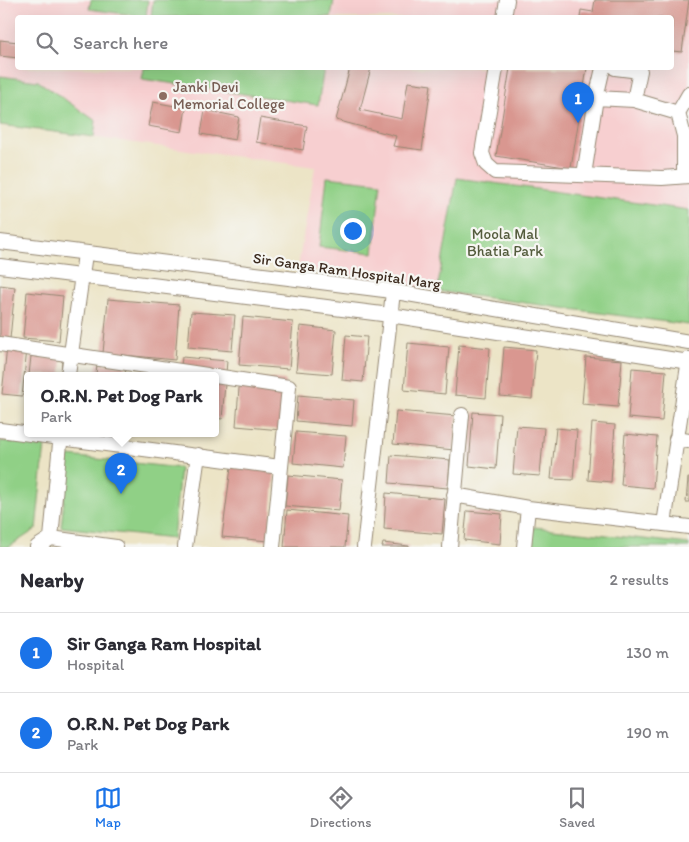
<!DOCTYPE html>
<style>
body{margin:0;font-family:Itim,sans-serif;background:#f2f2f3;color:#2b2b33}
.you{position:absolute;left:352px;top:230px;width:18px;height:18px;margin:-12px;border:4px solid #fff;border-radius:50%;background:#1a73e8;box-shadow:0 0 0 8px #1a73e833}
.badge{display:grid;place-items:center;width:32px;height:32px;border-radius:50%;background:#1a73e8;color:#fff;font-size:16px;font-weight:700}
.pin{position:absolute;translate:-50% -41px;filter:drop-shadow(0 1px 2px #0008)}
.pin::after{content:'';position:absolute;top:26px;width:18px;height:15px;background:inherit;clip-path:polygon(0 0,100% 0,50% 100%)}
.popup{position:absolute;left:24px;top:372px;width:195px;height:65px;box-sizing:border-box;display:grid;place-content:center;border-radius:5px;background:#fff;filter:drop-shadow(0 1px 4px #0005);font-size:16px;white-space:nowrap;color:#7c7c81}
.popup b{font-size:19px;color:#2b2b33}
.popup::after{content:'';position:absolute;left:50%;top:100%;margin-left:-10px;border:10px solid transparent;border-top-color:#fff}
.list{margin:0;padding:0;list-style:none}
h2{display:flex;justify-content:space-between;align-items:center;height:65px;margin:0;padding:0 20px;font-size:21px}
h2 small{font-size:16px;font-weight:400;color:#7c7c81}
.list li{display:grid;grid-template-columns:32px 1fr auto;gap:15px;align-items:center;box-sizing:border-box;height:80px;padding:0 20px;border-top:1px solid #e1e1e2}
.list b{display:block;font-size:19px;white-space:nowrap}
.list p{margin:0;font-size:16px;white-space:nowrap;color:#7c7c81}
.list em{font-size:16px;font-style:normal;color:#7c7c81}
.icon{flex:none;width:28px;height:28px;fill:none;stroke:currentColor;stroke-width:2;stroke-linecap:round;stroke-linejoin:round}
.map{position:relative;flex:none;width:689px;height:547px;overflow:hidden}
.search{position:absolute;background:#fff;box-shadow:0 5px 20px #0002;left:15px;right:15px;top:15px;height:55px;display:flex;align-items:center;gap:12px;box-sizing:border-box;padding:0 18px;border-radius:5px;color:#7c7c81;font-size:19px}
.sheet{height:225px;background:#fff}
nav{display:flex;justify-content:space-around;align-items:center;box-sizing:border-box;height:70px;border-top:1px solid #e1e1e2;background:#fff;font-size:14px;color:#7c7c81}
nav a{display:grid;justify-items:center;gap:2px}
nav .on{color:#1a73e8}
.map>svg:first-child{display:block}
</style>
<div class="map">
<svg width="689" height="547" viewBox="0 0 689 547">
<rect width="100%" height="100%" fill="#f6f6f2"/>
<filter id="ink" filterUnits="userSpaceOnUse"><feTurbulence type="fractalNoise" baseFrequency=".02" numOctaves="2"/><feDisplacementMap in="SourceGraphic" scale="10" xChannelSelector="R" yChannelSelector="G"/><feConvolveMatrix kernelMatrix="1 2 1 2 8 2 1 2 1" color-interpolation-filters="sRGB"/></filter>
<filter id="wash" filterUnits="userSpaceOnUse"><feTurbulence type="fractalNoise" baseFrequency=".0096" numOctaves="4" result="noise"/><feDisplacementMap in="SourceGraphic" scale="20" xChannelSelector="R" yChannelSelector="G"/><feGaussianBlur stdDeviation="1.12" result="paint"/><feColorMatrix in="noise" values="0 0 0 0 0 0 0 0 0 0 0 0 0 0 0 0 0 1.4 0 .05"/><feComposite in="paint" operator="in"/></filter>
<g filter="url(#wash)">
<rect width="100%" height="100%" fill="#ece4c6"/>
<path fill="#f7cfd0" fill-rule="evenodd" d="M 0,0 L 689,0 L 689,210 L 457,178 L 437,291 L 298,267 L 315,167 L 0,125 ZM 18,18 L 672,18 L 672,68 L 18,68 Z"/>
<path fill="#90d086" stroke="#667d52" d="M 91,0 L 148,0 L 146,17 L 89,9 Z
M 153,0 L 334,0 L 331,17 L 151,17 Z
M 144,68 L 324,68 L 318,105 L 142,79 Z
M 0,76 L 38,81 L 96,121 L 94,137 L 0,125 Z
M 327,177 L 381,183 L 373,253 L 319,247 Z
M 457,178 L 689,210 L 689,325 L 437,291 Z
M 0,441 L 45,445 L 36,529 L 9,547 L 0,547 Z
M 69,456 L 180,468 L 173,539 L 61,527 Z
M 534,527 L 689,544 L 689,547 L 531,547 Z"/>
<g id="blocks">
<path fill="#d99790" d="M 595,0 L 689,0 L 682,52 L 672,51 L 672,18 L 580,18 L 581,10 L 593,12 Z
M 0,40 L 18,42 L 18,58 L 0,56 Z
M 350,68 L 371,68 L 360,110 L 402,119 L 408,82 L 431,85 L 422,150 L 393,146 L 396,136 L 336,120 Z
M 510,68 L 587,68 L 571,168 L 496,156 Z
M 153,102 L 186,108 L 182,132 L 148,126 Z
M 205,110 L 239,117 L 235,140 L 201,134 Z
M 260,118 L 307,126 L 303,150 L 256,142 Z
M 0,285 L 15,287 L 10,339 L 0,338 Z
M 27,292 L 63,296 L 59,341 L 23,338 Z
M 108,299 L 179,305 L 175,360 L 103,353 Z
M 191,312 L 235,315 L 232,351 L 188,347 Z
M 243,317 L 293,322 L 289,369 L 239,365 Z
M 300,326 L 336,330 L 332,374 L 296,371 Z
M 346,335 L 367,337 L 363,382 L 342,380 Z
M 408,343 L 449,347 L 445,394 L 404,390 Z
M 459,345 L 490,348 L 486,398 L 455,395 Z
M 7,347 L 27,349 L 22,396 L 2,394 Z
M 504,347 L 536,350 L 532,399 L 500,396 Z
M 31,356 L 62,359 L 61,375 L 29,375 Z
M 182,357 L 227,361 L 222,419 L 215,418 L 215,375 L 180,375 Z
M 586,357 L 622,360 L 618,407 L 582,404 Z
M 97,363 L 126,366 L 125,375 L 96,375 Z
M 632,368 L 666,371 L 662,421 L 628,418 Z
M 240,376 L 285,380 L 281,430 L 236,426 Z
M 298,395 L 354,400 L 352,426 L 296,421 Z
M 396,411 L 457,416 L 454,450 L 393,444 Z
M 473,412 L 500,414 L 496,469 L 469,466 Z
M 592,423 L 615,425 L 611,482 L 588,480 Z
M 517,426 L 544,428 L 540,476 L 513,474 Z
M 556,428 L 577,430 L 573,480 L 551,479 Z
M 296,432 L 346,436 L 343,468 L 293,463 Z
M 625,434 L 657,437 L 653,488 L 621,485 Z
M 391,455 L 450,460 L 448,488 L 389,483 Z
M 231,467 L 275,471 L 269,541 L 222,537 Z
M 288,475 L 342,480 L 339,511 L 285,506 Z
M 688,478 L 689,478 L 689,502 L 686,502 Z
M 386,493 L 445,499 L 442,534 L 384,529 Z
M 287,510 L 348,516 L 345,547 L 284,547 Z
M 467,511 L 502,514 L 500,544 L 464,540 Z
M 383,543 L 409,546 L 409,547 L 382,547 Z"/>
</g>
</g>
<g filter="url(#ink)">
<use href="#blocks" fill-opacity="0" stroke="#948772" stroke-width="1"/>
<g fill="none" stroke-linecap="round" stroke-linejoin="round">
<g stroke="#948772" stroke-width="16">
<path id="minor" d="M 504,18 L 507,0
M 496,68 L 482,153 L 486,164 L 495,172 L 662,178 L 689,176
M 615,68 L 640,71 L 634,100
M 596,98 L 603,68
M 584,175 L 596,98 L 634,100 L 678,113
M 684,176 L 684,136 L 678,113 L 689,94
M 0,242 L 384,290 L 689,342
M 0,266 L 390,315 L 689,362
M 0,344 L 207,375
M 689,359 L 664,524 L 689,527
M 68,375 L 85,254
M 215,376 L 289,387 L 273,547
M 0,430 L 280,467
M 676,439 L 689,441
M 454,495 L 528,508 L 664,524
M 51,538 L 61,433
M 37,547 L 51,538 L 116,547
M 185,547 L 198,455
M 364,547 L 393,292
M 450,547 L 462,415
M 524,547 L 528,508"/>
</g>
<use href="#minor" stroke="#fff" stroke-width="14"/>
</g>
</g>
<circle fill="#8d6e63" stroke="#f6f6f2" stroke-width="2" cx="163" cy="96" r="5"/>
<g text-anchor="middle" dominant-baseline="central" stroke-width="4.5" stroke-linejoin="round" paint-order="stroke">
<g font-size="15" fill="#785e54" stroke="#f6f6f2" text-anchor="start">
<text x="173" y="87">Janki Devi<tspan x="173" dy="17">Memorial College</tspan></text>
</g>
<g font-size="15" fill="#545c3d" stroke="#f6f6f2">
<text x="505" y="234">Moola Mal<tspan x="505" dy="17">Bhatia Park</tspan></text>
</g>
<g font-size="15" fill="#3b2a1e" stroke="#f6f6f2">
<text transform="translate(347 271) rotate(8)">Sir Ganga Ram Hospital Marg</text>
</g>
</g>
</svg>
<div class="you"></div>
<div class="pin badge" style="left:578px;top:123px">1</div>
<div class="pin badge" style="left:121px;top:494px">2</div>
<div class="popup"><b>O.R.N. Pet Dog Park</b>Park</div>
<div class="search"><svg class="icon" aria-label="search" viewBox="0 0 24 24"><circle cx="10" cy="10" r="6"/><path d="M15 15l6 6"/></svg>Search here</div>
</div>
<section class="sheet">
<h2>Nearby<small>2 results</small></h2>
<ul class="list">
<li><span class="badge">1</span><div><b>Sir Ganga Ram Hospital</b><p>Hospital</p></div><em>130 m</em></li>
<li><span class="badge">2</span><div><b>O.R.N. Pet Dog Park</b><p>Park</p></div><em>190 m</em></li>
</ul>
</section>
<nav>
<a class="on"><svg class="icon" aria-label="map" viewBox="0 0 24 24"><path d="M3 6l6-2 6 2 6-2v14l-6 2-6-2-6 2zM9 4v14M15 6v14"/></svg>Map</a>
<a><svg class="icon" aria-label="directions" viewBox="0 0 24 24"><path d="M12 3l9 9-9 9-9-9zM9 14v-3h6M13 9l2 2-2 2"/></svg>Directions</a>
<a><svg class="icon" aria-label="saved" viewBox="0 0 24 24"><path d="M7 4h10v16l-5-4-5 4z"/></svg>Saved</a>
</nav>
